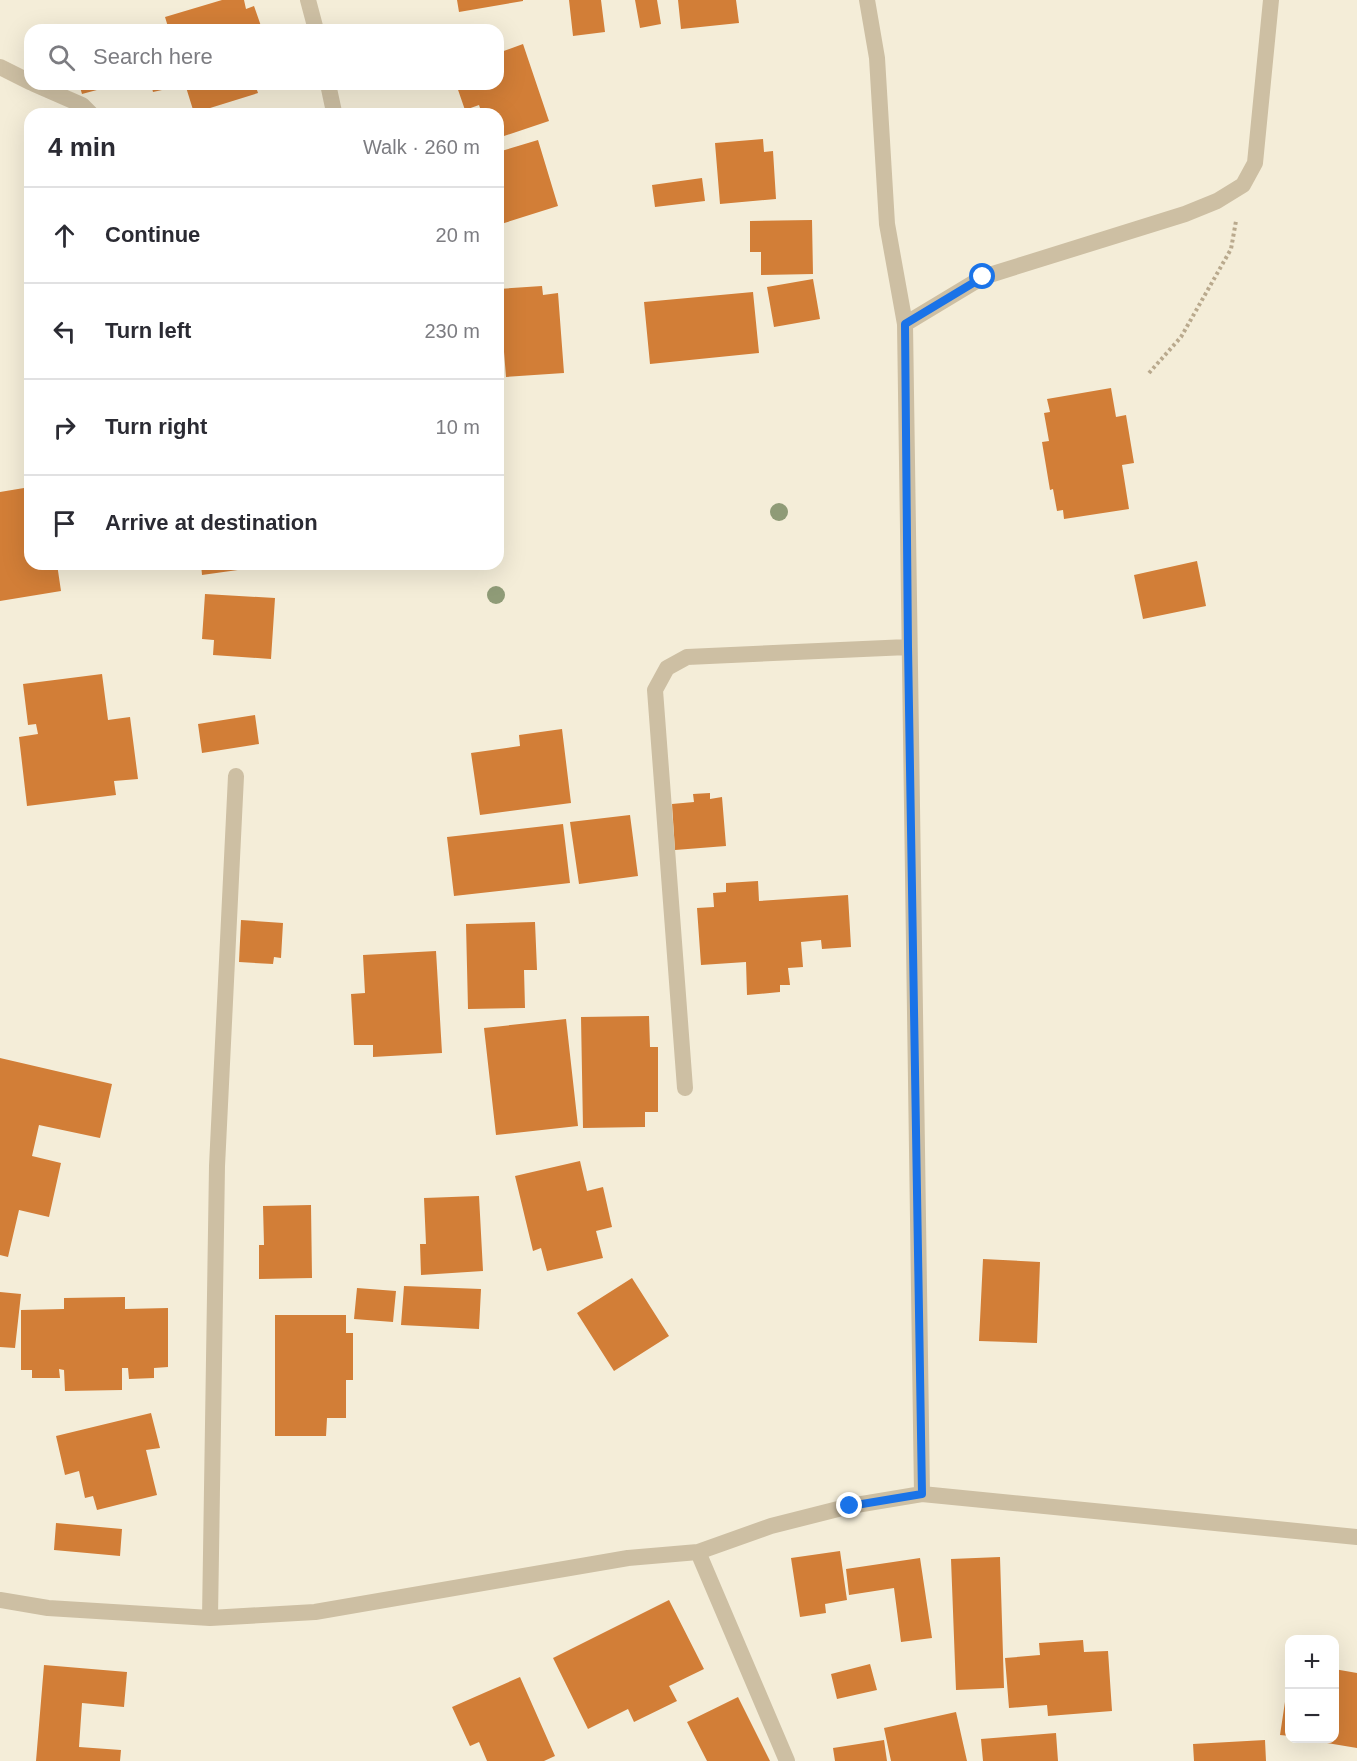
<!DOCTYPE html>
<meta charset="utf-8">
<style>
body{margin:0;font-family:Helvetica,sans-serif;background:#f2f2f3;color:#2b2b33}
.controls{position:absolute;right:18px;bottom:18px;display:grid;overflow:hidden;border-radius:12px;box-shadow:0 6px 24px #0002}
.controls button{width:54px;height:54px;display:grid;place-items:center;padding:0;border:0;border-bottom:2px solid #e1e1e2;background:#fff;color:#2b2b33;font:30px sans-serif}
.stop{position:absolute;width:18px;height:18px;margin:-14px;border:4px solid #1a73e8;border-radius:50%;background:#fff}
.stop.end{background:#1a73e8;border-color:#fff;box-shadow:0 2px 6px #0008}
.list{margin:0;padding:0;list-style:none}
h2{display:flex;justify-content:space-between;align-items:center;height:78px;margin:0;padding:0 24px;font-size:26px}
h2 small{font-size:20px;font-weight:400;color:#7c7c81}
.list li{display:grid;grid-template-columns:39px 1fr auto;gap:18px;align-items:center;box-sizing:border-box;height:96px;padding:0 24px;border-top:2px solid #e1e1e2}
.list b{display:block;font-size:22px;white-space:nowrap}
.list em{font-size:20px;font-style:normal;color:#7c7c81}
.icon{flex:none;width:33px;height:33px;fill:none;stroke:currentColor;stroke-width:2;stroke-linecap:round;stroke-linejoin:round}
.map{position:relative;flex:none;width:1357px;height:1761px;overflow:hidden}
.search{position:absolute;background:#fff;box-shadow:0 6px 24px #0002;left:24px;top:24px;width:480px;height:66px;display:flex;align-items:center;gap:15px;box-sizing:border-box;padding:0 21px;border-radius:18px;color:#7c7c81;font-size:22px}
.panel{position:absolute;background:#fff;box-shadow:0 6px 24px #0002;left:24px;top:108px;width:480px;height:462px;border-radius:18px}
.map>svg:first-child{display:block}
</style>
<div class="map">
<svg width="1357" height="1761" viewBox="0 0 1357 1761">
<rect width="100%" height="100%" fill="#f4edd8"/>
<path fill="#d27e37" d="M 222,0 L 244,0 L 246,9 L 254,6 L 261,26 L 253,30 L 169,30 L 165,17 Z
M 457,0 L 523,0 L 523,1 L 459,12 Z
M 569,0 L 601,0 L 605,32 L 573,36 Z
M 635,0 L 657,0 L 661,24 L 640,28 Z
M 678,0 L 736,0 L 739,23 L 681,29 Z
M 523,44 L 549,121 L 498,138 L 498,114 L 482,114 L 479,105 L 465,110 L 456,84 L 498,84 L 498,53 Z
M 79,84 L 108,84 L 108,87 L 82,94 Z
M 151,84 L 170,84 L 171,88 L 153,92 Z
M 185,84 L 255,84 L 258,93 L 194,113 Z
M 763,139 L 764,152 L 773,151 L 776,199 L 720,204 L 715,143 Z
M 538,140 L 558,206 L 498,225 L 498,152 Z
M 702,178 L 705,201 L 655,207 L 652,185 Z
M 812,220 L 813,274 L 761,275 L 761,252 L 750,252 L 750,221 Z
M 813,279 L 820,319 L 774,327 L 767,287 Z
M 542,286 L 543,295 L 558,293 L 564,373 L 506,377 L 499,289 Z
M 753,292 L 759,353 L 650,364 L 644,302 Z
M 1111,388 L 1116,417 L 1126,415 L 1134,463 L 1122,465 L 1129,509 L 1064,519 L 1063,510 L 1057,511 L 1053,489 L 1050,490 L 1042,442 L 1049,441 L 1044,413 L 1050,412 L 1047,399 Z
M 30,487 L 30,564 L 57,564 L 61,591 L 0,601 L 0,492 Z
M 1197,561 L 1206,606 L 1143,619 L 1134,575 Z
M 201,564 L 251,564 L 252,568 L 202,575 Z
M 205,594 L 275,598 L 271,659 L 213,655 L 214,640 L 202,639 Z
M 102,674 L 108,720 L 130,717 L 138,779 L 114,781 L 116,795 L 27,806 L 19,737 L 38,734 L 36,724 L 28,725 L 23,684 Z
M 255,715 L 259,744 L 202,753 L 198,724 Z
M 562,729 L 571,803 L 480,815 L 471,753 L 520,746 L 519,735 Z
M 710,793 L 710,799 L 722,797 L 726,846 L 675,850 L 672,804 L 694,802 L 693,794 Z
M 630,815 L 638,876 L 579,884 L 570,822 Z
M 563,824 L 570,883 L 454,896 L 447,837 Z
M 758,881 L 759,901 L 848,895 L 851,947 L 822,949 L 821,940 L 801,942 L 803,967 L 788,968 L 790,985 L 780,985 L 780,992 L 747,995 L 746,962 L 701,965 L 697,908 L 714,907 L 713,893 L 726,892 L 726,883 Z
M 241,920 L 283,923 L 281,958 L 274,957 L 273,964 L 239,962 Z
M 535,922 L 537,970 L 524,970 L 525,1008 L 468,1009 L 466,924 Z
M 436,951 L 442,1053 L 373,1057 L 373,1045 L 354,1045 L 351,994 L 365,993 L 363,955 Z
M 649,1016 L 650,1047 L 658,1047 L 658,1112 L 645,1112 L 645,1127 L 583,1128 L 581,1017 Z
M 566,1019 L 578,1126 L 496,1135 L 484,1028 Z
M 0,1058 L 112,1084 L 100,1138 L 39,1125 L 32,1156 L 61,1163 L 49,1217 L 19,1210 L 8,1257 L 0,1255 Z
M 580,1161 L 587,1191 L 603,1187 L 612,1227 L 596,1231 L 603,1258 L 547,1271 L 541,1248 L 533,1251 L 515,1176 Z
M 479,1196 L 483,1271 L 421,1275 L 420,1244 L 426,1244 L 424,1198 Z
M 311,1205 L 312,1278 L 259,1279 L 259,1245 L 264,1245 L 263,1206 Z
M 983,1259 L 1040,1262 L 1037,1343 L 979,1341 Z
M 632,1278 L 669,1336 L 614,1371 L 577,1313 Z
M 404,1286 L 481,1289 L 479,1329 L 401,1325 Z
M 357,1288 L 396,1291 L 393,1322 L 354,1319 Z
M 0,1292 L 21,1294 L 15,1348 L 0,1347 Z
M 125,1297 L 125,1309 L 168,1308 L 168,1367 L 154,1368 L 154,1378 L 129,1379 L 128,1368 L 122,1368 L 122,1390 L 65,1391 L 64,1370 L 59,1369 L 60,1378 L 32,1378 L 32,1370 L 21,1370 L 21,1310 L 64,1309 L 64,1298 Z
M 275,1315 L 346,1315 L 346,1333 L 353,1333 L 353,1380 L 346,1380 L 346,1418 L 327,1418 L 326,1436 L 275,1436 Z
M 151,1413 L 160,1448 L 146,1450 L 157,1495 L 97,1510 L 93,1496 L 85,1498 L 79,1471 L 65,1475 L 56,1436 Z
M 56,1523 L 122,1529 L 120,1556 L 54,1550 Z
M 840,1551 L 847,1600 L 825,1604 L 826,1613 L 800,1617 L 791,1558 Z
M 1000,1557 L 1004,1688 L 956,1690 L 951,1559 Z
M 920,1558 L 932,1638 L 901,1642 L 894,1588 L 849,1595 L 846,1569 Z
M 669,1600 L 704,1669 L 669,1686 L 677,1701 L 634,1722 L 628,1709 L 588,1729 L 553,1658 Z
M 1083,1640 L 1084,1652 L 1108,1651 L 1112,1711 L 1048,1716 L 1047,1705 L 1009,1708 L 1005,1658 L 1040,1655 L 1039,1643 Z
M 870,1664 L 877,1690 L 837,1699 L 831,1674 Z
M 44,1665 L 127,1672 L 124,1707 L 82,1703 L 79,1747 L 121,1750 L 120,1761 L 36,1761 Z
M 1334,1669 L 1357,1673 L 1357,1748 L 1309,1740 L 1334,1738 Z
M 520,1677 L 555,1756 L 544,1761 L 487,1761 L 479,1742 L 470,1746 L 452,1707 Z
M 1288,1682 L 1290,1683 L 1290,1736 L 1280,1735 Z
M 738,1697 L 770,1761 L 707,1761 L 687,1722 Z
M 956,1712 L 967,1761 L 891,1761 L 884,1728 Z
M 1056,1733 L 1058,1761 L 983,1761 L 981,1739 Z
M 884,1740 L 887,1761 L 835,1761 L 833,1748 Z
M 1265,1740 L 1266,1761 L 1194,1761 L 1193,1744 Z"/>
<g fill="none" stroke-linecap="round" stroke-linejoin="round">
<path stroke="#b9a98d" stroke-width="4" stroke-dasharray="3 3" stroke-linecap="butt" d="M 1149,373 L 1181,337 L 1231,249 L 1236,221"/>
<path stroke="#cdbfa3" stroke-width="16" d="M 308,0 L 316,30
M 867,0 L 877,58 L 887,224 L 905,324 L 922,1494
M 0,67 L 30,82
M 34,84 L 82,105 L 91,114
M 328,84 L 334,112 L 332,114
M 905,324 L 983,277 L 1185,214 L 1217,201 L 1243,185 L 1255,163 L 1271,0
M 685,1088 L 655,690 L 667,668 L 687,657 L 908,647
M 698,1552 L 787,1761
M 0,1600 L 48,1608 L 210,1618 L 315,1612 L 628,1558 L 698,1552 L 771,1526 L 850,1506 L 922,1494 L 1357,1537
M 210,1618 L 217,1166 L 236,776"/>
</g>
<g fill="#8f9b77">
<circle cx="779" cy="512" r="9"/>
<circle cx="496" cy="595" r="9"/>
</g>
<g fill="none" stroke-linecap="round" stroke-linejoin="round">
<path stroke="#1a73e8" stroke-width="8" d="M 850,1506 L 922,1494 L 908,647 L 905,324 L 983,277"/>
</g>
</svg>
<div class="controls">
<button>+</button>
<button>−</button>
</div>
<div class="stop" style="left:983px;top:277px"></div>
<div class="stop end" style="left:850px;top:1506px"></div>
<div class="search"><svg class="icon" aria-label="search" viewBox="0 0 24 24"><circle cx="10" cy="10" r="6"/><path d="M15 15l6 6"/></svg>Search here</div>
<section class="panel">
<h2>4 min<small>Walk · 260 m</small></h2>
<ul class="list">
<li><svg class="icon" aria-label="ahead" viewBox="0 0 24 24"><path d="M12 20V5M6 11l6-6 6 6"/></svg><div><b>Continue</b></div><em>20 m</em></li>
<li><svg class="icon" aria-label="left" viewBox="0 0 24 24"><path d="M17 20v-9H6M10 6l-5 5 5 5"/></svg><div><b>Turn left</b></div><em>230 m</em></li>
<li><svg class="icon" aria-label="right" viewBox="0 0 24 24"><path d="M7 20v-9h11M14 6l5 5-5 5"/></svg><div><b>Turn right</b></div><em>10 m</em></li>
<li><svg class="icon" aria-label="arrive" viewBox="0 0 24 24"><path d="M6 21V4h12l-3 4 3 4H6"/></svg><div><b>Arrive at destination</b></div></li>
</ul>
</section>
</div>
